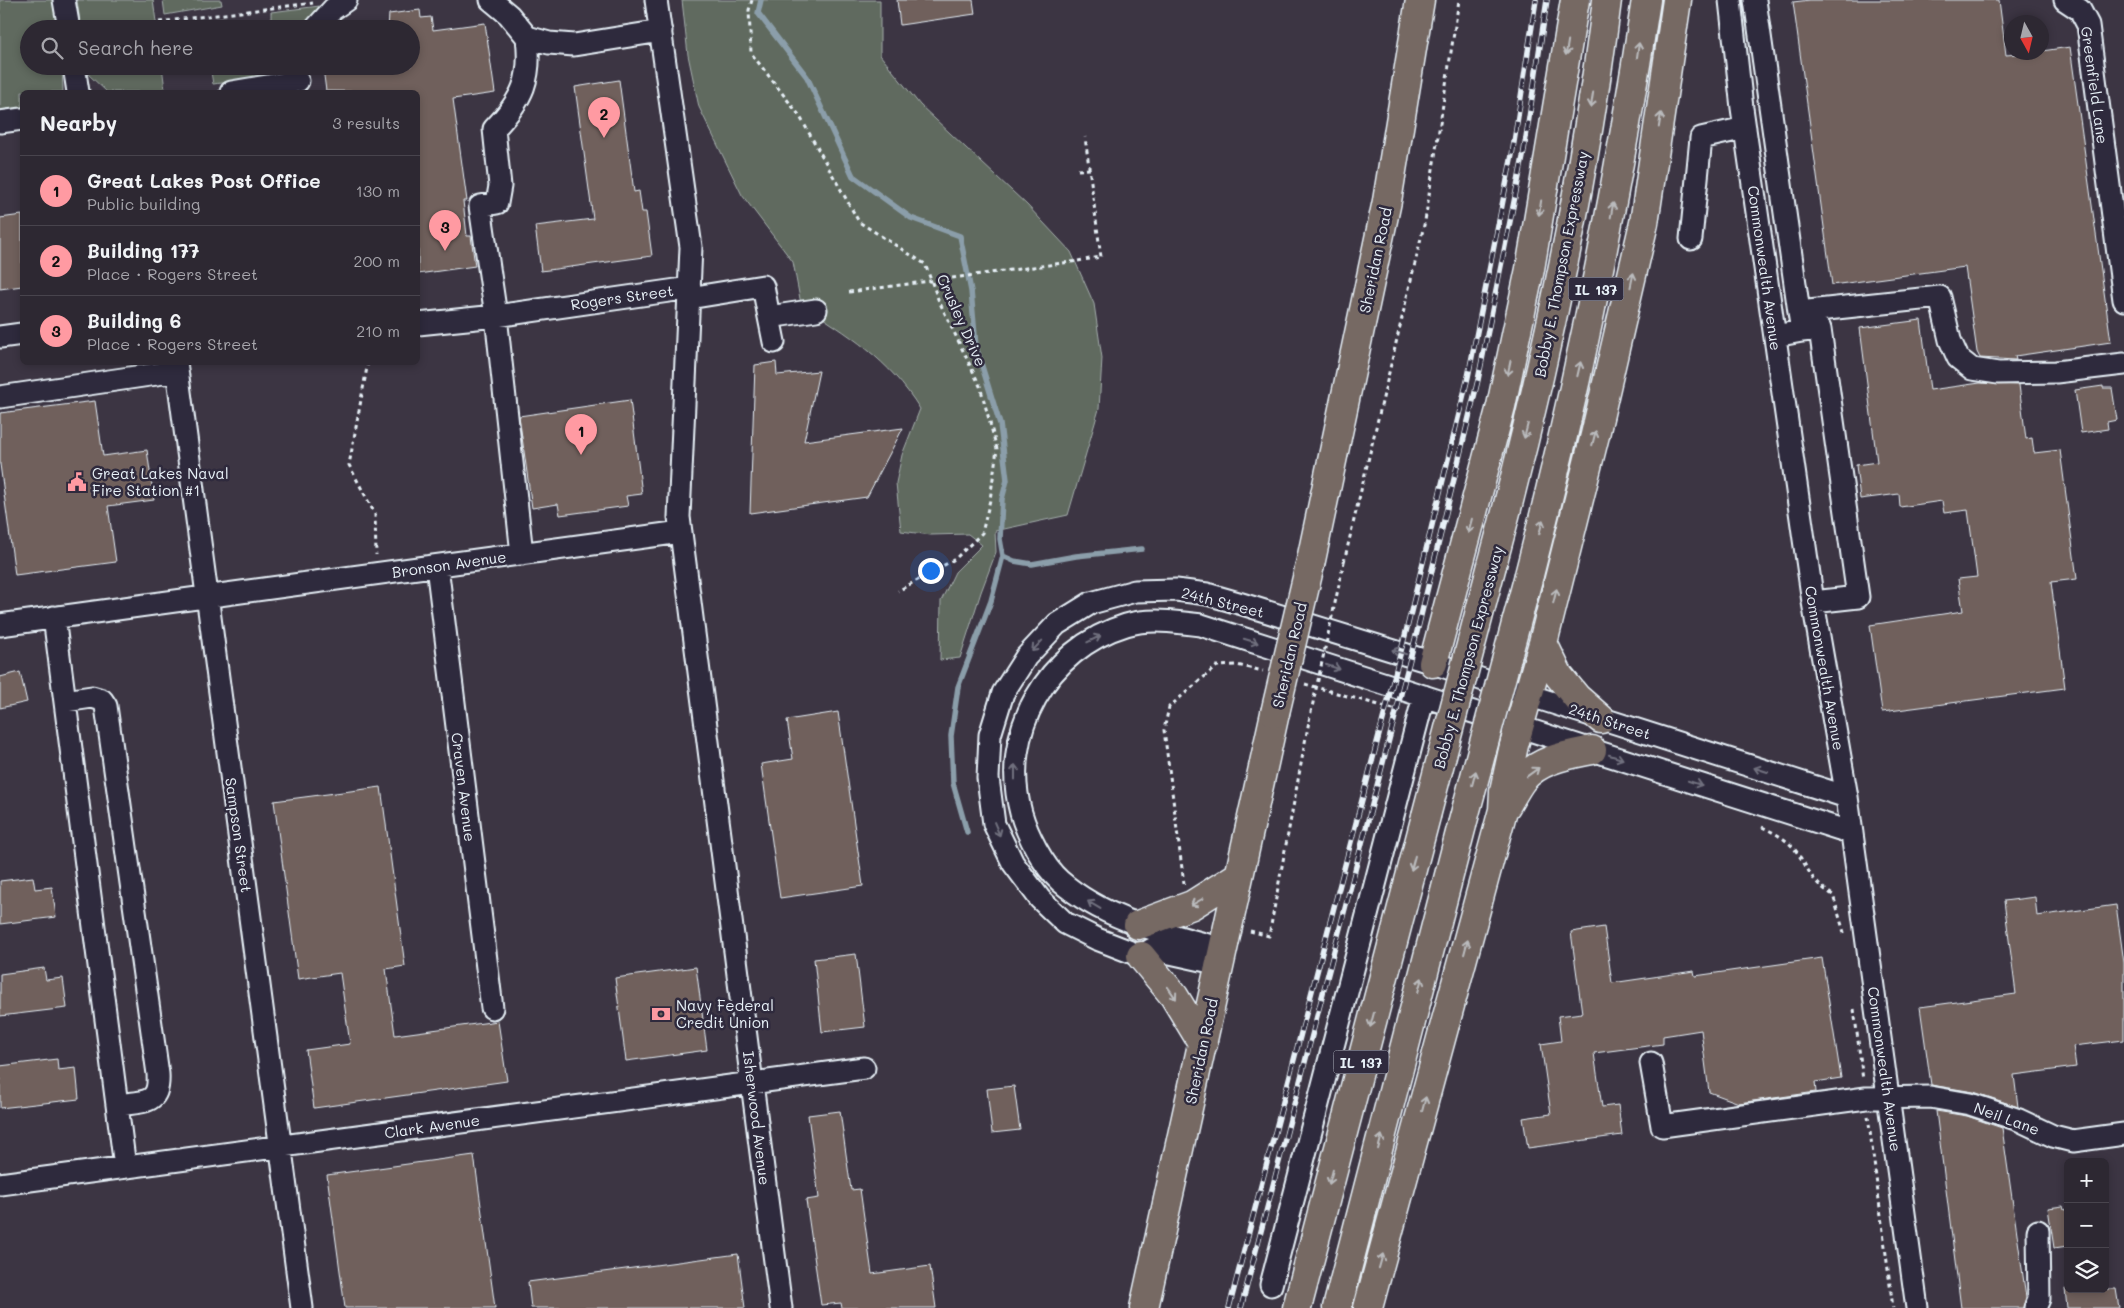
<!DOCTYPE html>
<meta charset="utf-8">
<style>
body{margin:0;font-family:Mali,sans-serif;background:#35303a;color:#f1f3f6}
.controls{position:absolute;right:15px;bottom:15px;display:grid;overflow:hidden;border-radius:8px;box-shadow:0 2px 8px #0003}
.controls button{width:45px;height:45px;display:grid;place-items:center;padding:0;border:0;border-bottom:1px solid #48444d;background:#2d2832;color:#f1f3f6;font:25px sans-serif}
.compass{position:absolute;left:2004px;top:15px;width:45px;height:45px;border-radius:50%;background:#2d2832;box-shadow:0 2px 8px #0003;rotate:172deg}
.you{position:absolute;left:930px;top:570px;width:18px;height:18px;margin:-12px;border:4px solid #fff;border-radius:50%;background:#1a73e8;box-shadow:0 0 0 8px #1a73e833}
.badge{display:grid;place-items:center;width:32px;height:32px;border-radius:50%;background:#ff9aa2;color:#111;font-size:16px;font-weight:700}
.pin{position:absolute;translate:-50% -41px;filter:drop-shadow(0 1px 2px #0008)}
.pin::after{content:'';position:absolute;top:26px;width:18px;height:15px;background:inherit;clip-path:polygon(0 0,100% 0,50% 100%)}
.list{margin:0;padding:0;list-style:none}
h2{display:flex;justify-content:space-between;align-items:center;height:65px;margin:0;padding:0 20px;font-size:21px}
h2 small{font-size:16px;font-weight:400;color:#a7a6ac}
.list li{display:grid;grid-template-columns:32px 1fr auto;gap:15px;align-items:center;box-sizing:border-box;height:70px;padding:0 20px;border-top:1px solid #48444d}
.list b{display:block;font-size:19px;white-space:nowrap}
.list p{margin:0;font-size:16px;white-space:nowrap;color:#a7a6ac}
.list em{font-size:16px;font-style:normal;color:#a7a6ac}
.icon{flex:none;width:28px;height:28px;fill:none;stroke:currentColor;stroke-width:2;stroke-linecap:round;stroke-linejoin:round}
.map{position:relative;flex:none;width:2124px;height:1308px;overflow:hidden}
.search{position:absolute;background:#2d2832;box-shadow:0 2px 8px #0003;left:20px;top:20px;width:400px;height:55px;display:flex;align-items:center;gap:12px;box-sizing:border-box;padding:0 18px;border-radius:28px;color:#a7a6ac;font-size:19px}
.panel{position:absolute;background:#2d2832;box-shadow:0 2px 8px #0003;left:20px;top:90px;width:400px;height:275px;border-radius:8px}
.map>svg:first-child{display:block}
</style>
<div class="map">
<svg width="2124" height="1308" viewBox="0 0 2124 1308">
<rect width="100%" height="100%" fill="#3c3543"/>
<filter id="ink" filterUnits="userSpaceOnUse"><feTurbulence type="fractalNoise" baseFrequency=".02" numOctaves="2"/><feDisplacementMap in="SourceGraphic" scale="10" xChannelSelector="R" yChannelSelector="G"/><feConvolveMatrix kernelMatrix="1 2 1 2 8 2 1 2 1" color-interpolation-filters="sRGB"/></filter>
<g filter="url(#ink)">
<path fill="#606a5f" stroke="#a4aeac" d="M 0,0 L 53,0 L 57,29 L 29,29 L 29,66 L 62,66 L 63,92 L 22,92 L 22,107 L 0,110 Z
M 77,0 L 153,0 L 157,29 L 81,29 Z
M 163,0 L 221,0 L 222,5 L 165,15 Z
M 682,0 L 880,0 L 880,55 L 920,105 L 1027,205 L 1071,252 L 1094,304 L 1102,358 L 1099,409 L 1068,515 L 995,531 L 996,552 L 981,592 L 960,658 L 940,660 L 941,601 L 955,572 L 982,545 L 968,534 L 931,535 L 901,531 L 896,483 L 902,455 L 920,409 C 890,360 848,334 801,304 L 793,262 L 742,195 L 699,107 L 688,55 Z
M 328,5 L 306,29 L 267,29 L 271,21 L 271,12 Z
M 226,18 L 230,29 L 167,29 L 167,26 Z
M 86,66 L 162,66 L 165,90 L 145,92 L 107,92 L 89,75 Z
M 210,66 L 290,66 C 275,82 235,81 213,84 Z"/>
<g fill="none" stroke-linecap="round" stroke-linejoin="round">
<path stroke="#8b9eaa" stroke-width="5.5" d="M 761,0 L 758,13 L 807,77 L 853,176 L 911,218 L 960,236 L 971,291 L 976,347 L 1000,424 L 1007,480 L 1002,499 L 1000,539 L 1003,556 L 991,601 L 958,687 L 951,736 L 953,783 L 967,832
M 1003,556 L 1014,561 L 1032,564 L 1076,556 L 1142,549"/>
</g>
<path fill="#6f605c" stroke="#e8f1f8" d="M 897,0 L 973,0 L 975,14 L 900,25 Z
M 1810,0 L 1999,0 L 2006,55 L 2042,52 L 2042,51 L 2070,47 L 2111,342 L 2015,356 L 2016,360 L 1980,358 L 1977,352 L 1965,267 L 1832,285 L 1793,2 Z
M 420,10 L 421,18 L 431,17 L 433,30 L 485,23 L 495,93 L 453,99 L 467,201 L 463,201 L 467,236 L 471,236 L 475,266 L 418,274 L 418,92 L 326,91 L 323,68 L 411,66 L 411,29 L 388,29 L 389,14 Z
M 619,80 L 634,192 L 639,191 L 642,212 L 646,212 L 652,256 L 541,271 L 535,226 L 593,219 L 575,87 Z
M 22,215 L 22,286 L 0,289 L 0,218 Z
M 1921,320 L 1930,390 L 1980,383 L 2019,385 L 2026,439 L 2032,438 L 2034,453 L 2060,450 L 2077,579 L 2051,582 L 2065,688 L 1882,712 L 1870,625 L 1963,611 L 1958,579 L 1977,577 L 1968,510 L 1944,513 L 1942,501 L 1900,507 L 1899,494 L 1860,499 L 1856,465 L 1877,462 L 1860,328 Z
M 776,362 L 777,375 L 819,371 L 804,441 L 903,428 L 867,497 L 750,513 L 755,365 Z
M 2103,386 L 2103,388 L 2112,388 L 2117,420 L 2107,422 L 2108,429 L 2081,433 L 2075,390 Z
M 630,400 L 642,494 L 626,496 L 628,506 L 560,515 L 558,504 L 532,508 L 519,416 Z
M 95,401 L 103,456 L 147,450 L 154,500 L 108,506 L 116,562 L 15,575 L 0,464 L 0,413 Z
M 20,672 L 27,702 L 0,708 L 0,677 Z
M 838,712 L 863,886 L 780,898 L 761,764 L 793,759 L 787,720 Z
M 381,787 L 405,966 L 386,969 L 395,1035 L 498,1021 L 507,1081 L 314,1108 L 306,1050 L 350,1044 L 340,973 L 298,979 L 274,801 Z
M 33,877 L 35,889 L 52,887 L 56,917 L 0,924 L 0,881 Z
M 2035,897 L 2037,916 L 2116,905 L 2124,963 L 2124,1040 L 2073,1046 L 2076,1067 L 2014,1075 L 2018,1107 L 1974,1092 L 1931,1085 L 1920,1007 L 2016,994 L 2004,901 Z
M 1604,927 L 1612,983 L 1694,971 L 1695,976 L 1822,958 L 1841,1078 L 1815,1082 L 1816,1092 L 1739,1103 L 1709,1092 L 1701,1030 L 1663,1036 L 1663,1044 L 1594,1053 L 1602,1107 L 1618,1105 L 1622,1135 L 1528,1148 L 1523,1118 L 1551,1114 L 1541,1044 L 1561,1041 L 1558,1016 L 1582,1013 L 1571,932 Z
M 856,954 L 865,1027 L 822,1032 L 814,959 Z
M 696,967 L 707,1050 L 626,1061 L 615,978 Z
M 44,968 L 46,980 L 63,978 L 67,1008 L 0,1016 L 0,974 Z
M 57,1059 L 58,1070 L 76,1068 L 79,1099 L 0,1108 L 0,1066 Z
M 1014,1086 L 1020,1130 L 992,1133 L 987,1089 Z
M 840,1111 L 851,1190 L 860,1189 L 872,1274 L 930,1266 L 936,1308 L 842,1308 L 841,1303 L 821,1305 L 806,1200 L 819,1198 L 808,1115 Z
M 1936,1111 L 1967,1116 L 2002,1128 L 2026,1297 L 2023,1308 L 1961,1308 Z
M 474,1155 L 495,1308 L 345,1308 L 327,1175 Z
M 2063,1206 L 2064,1210 L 2068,1209 L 2068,1246 L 2054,1248 L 2048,1208 Z
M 738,1254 L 745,1308 L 531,1308 L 528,1282 Z
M 2065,1289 L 2116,1289 L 2119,1308 L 2067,1308 Z"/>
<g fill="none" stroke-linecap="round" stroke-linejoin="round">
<g stroke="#e8f1f8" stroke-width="25">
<path id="minor" d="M 64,0 L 69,29
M 491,0 L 509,15 L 527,37 L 549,43 L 574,45 L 661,31
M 656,0 L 691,247 L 679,517 L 781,1308
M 1730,0 L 1742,108 L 1813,602 L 1847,797 L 1917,1308
M 1755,0 L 1799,312
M 2065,0 L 2080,10 L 2088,25 L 2124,300
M 315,29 L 333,9 L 346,0
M 74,66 L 78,92
M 231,92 L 298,81
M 0,122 L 22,119
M 1691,239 L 1701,138 L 1745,128
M 689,298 L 763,286 L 769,317 L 816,310
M 769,317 L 774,342
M 418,324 L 496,316 L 690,288
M 1802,331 L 1820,329 L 1858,597 L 1813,602
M 1775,336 L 1802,331 L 1799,312 L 1940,297 L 1950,340 L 1958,358 L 1972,369 L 1998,373 L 2056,372 L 2124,364
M 0,337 L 22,334
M 176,362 L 302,1308
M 0,397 L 177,371
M 522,554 L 496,316 L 480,206 L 497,203 L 500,186 L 494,129 C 523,99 532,79 527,37
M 437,566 L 492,1008
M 54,617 L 125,1167
M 0,625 L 681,532
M 65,701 L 92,697 L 102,700 L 106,706 L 158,1074 C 160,1105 144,1101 119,1105
M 1223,949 C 1166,933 1106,921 1060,881 C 1043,866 1027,834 1021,813 C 999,733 1047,649 1126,625 C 1150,618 1177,622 1201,625 L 1852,833
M 1220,964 L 1152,949 L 1141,956 L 1097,939 L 1065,923 L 1040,899 L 1013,863 L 994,824 L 988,778 L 990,735 L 1003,693 L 1026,657 L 1057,624 L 1091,603 L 1135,591 L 1176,590 L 1207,594 L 1242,604 L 1433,663 L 1528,695 L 1847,797
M 1651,1063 L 1662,1126 L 1866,1098 L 1930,1097 L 1970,1104 L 2019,1120 L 2053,1136 L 2073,1141 L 2124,1134
M 0,1184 L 864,1068
M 1271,1285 L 1424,696
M 2035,1308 L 2039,1299 L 2038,1231"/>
</g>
<g stroke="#e8f1f8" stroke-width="31">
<path id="major" d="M 1310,565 L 1387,201 L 1420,0
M 1138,925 L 1192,905 L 1238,876
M 1141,956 L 1174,996 L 1203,1044
M 1144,1308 L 1275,713"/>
</g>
<g stroke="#e8f1f8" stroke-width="31">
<path id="highway" d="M 1492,565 C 1542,380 1583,191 1607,0
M 1529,575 C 1578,385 1617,194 1646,0
M 1543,643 L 1559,676 L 1577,698 L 1601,719
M 1433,663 L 1501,406 L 1530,269 L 1575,0
M 1506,806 C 1511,798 1516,788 1522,780 C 1539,759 1568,755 1592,750
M 1297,1308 L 1426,816
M 1337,1308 L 1462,825
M 1368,1308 L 1503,810 L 1504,791 L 1514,745 L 1543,643 L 1595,435 L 1644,223 L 1677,0"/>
</g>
<path stroke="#e8f1f8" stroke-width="3" stroke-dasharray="4 4" stroke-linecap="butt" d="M 752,0 L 749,10 L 751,53 L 799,115 L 859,222 L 925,264 L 938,299 L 980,386 L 997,449 L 990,500 L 982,533 L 955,559 L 898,591
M 159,22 L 313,3
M 1078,170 L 1090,169
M 1078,261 L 1101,257 L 1085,137
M 368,362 L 349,465 L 375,514 L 376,555
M 1344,562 L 1425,221 L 1459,0
M 1305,684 L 1400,711
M 1762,827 C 1775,833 1788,840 1796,851 C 1812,873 1808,879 1833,895 L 1845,936
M 1184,884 L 1164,730 L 1169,707 L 1217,666 L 1237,665 L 1263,671
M 1250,931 L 1269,936 L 1309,721
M 1854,1009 L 1863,1080
M 1868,1116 L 1893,1308"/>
<use href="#minor" stroke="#2f2a3d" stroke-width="21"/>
<use href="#major" stroke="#766964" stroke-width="28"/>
<use href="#highway" stroke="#766964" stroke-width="28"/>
<g stroke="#e8f1f8" stroke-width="5.5">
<path id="rail" d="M 1229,1308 L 1407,628 L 1468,377 L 1512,155 L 1536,0
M 1241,1308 L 1417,632 L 1478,380 L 1523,157 L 1547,0"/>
</g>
<use href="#rail" stroke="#2f2a3d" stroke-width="4" stroke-dasharray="11" stroke-linecap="butt"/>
<g stroke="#e8f1f8" stroke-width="31" stroke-linecap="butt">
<path id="major-bridge" d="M 1275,713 L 1310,565"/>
</g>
<g stroke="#e8f1f8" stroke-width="31" stroke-linecap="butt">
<path id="highway-bridge" d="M 1426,816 L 1492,565
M 1462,825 L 1529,575"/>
</g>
<path stroke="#e8f1f8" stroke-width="3" stroke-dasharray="4 4" stroke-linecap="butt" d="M 849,292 L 1078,261
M 1309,721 L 1344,562"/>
<use href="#major-bridge" stroke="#766964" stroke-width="28"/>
<use href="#highway-bridge" stroke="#766964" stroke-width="28"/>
</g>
<defs><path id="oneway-shaft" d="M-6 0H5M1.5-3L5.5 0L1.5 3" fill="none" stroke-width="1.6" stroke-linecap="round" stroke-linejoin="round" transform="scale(1.25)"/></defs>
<g stroke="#babbbd">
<use href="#oneway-shaft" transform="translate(1567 48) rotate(99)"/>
<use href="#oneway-shaft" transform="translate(1638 50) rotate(-82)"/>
<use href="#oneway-shaft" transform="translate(1592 100) rotate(99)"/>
<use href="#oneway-shaft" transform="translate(1660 120) rotate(-81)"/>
<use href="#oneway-shaft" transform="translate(1540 208) rotate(99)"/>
<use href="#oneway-shaft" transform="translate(1612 210) rotate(-80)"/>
<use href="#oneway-shaft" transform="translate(1632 280) rotate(-78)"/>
<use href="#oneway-shaft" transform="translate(1509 368) rotate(102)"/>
<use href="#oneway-shaft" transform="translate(1579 369) rotate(-77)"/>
<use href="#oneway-shaft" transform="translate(1526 431) rotate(104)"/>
<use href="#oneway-shaft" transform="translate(1594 438) rotate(-76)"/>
<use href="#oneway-shaft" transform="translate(1470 526) rotate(105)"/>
<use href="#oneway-shaft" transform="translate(1541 527) rotate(-75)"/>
<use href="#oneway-shaft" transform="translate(1555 596) rotate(-76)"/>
<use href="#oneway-shaft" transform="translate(1533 772) rotate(-36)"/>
<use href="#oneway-shaft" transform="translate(1474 778) rotate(-75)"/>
<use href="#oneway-shaft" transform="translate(1413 863) rotate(105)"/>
<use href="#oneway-shaft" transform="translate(1197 902) rotate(150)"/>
<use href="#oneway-shaft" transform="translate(1466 947) rotate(-75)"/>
<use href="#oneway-shaft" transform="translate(1420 985) rotate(-75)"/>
<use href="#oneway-shaft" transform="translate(1172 993) rotate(55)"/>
<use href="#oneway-shaft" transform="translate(1372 1020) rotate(105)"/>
<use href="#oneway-shaft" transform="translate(1424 1104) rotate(-75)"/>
<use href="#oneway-shaft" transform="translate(1380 1142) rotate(-75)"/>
<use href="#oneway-shaft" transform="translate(1331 1177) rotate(105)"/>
<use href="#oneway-shaft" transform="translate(1381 1261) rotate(-74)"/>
</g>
<g stroke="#70707e">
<use href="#oneway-shaft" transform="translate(1094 639) rotate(-26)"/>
<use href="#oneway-shaft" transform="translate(1251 641) rotate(17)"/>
<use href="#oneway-shaft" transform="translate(1037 646) rotate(134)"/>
<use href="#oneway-shaft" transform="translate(1399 652) rotate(-163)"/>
<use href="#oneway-shaft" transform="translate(1333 667) rotate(18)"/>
<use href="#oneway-shaft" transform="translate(1616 757) rotate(18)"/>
<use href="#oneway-shaft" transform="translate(1761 770) rotate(-162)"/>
<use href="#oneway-shaft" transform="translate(1015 772) rotate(-90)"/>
<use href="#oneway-shaft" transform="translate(1695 783) rotate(18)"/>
<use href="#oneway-shaft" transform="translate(997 829) rotate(67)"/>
<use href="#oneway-shaft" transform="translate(1094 905) rotate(-149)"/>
</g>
</g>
<defs>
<g id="civic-bare" transform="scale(1.5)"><path d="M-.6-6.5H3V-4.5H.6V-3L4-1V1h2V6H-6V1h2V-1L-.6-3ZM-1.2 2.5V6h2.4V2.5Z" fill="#ff9aa2" stroke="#2f2a3d" stroke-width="2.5" paint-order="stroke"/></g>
<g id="bank-bare" transform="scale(1.5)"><path d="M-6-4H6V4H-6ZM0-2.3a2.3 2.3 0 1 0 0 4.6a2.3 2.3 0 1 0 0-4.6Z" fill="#ff9aa2" stroke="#2f2a3d" stroke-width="2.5" paint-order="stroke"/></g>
</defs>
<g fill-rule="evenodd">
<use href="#civic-bare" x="77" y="482"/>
<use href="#bank-bare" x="661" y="1014"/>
</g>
<g text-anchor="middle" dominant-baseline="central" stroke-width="5" stroke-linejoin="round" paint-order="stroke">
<g fill="#2f2a3d" stroke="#b0b5c0" stroke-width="1">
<rect x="1568.5" y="277.5" width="55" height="23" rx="4"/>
<rect x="1333.5" y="1050.5" width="55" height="23" rx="4"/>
</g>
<g font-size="14" font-weight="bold" fill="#e8f1f8">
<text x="1596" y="289">IL 137</text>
<text x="1361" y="1062">IL 137</text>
</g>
<g font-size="15" fill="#e8f1f8" stroke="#2f2a3d">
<text transform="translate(2095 85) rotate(82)">Greenfield Lane</text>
<text transform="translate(1375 260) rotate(-78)">Sheridan Road</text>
<text transform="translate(1561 264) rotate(-79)">Bobby E. Thompson Expressway</text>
<text transform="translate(1765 268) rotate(82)">Commonwealth Avenue</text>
<text transform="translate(622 297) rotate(-8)">Rogers Street</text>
<text transform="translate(962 320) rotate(66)">Crusley Drive</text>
<text transform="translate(449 564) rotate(-8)">Bronson Avenue</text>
<text transform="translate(1223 602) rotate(14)">24th Street</text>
<text transform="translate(1289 655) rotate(-77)">Sheridan Road</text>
<text transform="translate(1468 657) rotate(-75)">Bobby E. Thompson Expressway</text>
<text transform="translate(1825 668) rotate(80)">Commonwealth Avenue</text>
<text transform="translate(1610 721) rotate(18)">24th Street</text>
<text transform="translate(464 787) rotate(83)">Craven Avenue</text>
<text transform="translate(239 835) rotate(82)">Sampson Street</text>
<text transform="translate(1201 1051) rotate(-78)">Sheridan Road</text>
<text transform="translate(1885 1069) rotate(82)">Commonwealth Avenue</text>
<text transform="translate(757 1118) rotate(83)">Isherwood Avenue</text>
<text transform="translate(2007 1118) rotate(20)">Neil Lane</text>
<text transform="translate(432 1126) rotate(-8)">Clark Avenue</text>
</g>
<g font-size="15" fill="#e8f1f8" stroke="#2f2a3d" text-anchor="start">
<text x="92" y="473">Great Lakes Naval<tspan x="92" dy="17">Fire Station #1</tspan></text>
<text x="676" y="1005">Navy Federal<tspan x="676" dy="17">Credit Union</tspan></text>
</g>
</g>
</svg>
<div class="controls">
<button>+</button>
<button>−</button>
<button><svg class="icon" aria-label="layers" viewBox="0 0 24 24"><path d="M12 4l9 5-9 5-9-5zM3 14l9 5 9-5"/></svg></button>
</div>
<svg class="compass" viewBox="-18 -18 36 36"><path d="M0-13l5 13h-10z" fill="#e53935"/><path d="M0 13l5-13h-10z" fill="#a7a6ac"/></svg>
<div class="you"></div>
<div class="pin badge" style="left:581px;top:455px">1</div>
<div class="pin badge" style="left:604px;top:138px">2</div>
<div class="pin badge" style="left:445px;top:251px">3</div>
<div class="search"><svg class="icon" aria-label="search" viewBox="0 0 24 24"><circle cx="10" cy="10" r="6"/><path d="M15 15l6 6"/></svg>Search here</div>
<section class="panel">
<h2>Nearby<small>3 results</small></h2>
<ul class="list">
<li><span class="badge">1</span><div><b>Great Lakes Post Office</b><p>Public building</p></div><em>130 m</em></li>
<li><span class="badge">2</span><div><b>Building 177</b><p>Place · Rogers Street</p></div><em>200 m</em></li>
<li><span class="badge">3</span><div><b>Building 6</b><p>Place · Rogers Street</p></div><em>210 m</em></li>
</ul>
</section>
</div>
